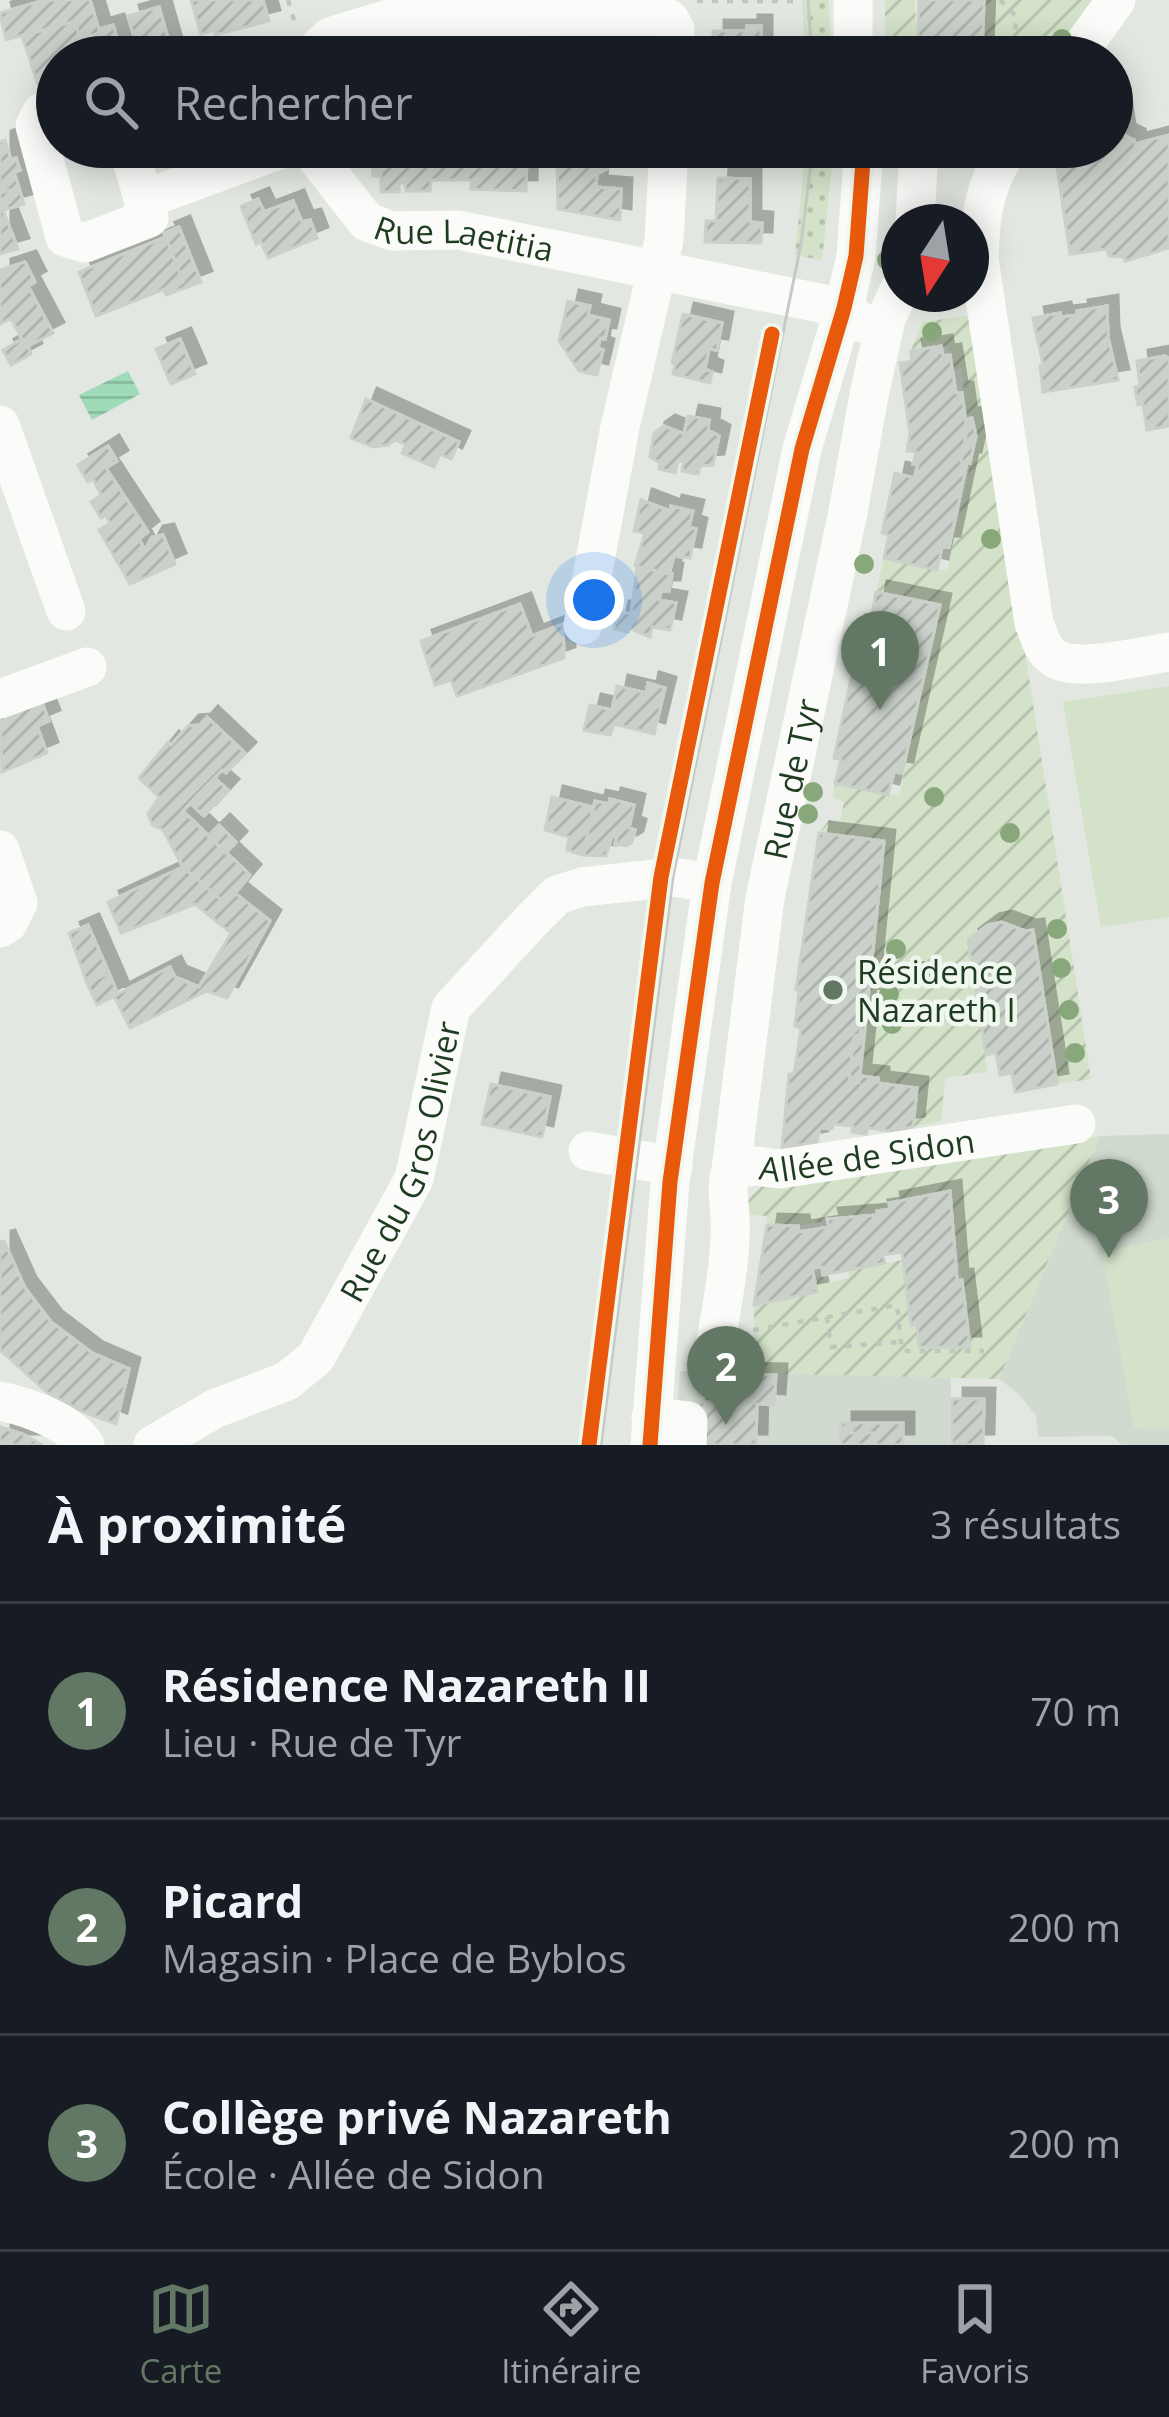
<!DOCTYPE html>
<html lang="fr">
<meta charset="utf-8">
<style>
body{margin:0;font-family:"Open Sans",sans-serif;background:#20242c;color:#f1f3f6}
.compass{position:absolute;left:881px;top:204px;width:108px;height:108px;border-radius:50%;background:#171b24;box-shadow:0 6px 30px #0003;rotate:192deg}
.you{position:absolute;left:594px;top:600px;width:42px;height:42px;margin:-30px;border:9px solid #fff;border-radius:50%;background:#1a73e8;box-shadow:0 0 0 18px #1a73e833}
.badge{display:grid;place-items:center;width:78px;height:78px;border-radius:50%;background:#637864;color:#fff;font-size:39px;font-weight:700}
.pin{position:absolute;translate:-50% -99px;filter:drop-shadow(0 3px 6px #0008)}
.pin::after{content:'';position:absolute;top:63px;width:42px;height:36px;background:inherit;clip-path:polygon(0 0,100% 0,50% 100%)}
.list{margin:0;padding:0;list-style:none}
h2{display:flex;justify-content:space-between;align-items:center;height:156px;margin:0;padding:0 48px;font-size:51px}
h2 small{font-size:39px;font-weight:400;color:#9ea1a6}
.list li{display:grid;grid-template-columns:78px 1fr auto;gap:36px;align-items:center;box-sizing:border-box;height:216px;padding:0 48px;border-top:3px solid #363941}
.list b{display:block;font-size:45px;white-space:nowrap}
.list p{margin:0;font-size:39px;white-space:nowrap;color:#9ea1a6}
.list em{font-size:39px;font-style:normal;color:#9ea1a6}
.icon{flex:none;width:66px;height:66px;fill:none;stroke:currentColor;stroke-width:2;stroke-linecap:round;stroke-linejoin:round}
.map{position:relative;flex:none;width:1169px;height:1445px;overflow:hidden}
.search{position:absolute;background:#171b24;box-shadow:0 6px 30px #0003;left:36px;right:36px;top:36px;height:132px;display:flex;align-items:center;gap:30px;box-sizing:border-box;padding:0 42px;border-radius:66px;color:#9ea1a6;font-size:45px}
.sheet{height:804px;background:#171b24}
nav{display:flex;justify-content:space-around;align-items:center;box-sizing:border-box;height:168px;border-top:3px solid #363941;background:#171b24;font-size:33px;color:#9ea1a6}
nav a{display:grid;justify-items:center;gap:6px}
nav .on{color:#637864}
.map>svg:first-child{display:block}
</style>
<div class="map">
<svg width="1169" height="1445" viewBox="0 0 1169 1445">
<defs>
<pattern id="grass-dots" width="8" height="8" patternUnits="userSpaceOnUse" patternTransform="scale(3)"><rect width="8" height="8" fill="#d3e2c9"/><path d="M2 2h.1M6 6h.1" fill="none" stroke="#b5c3ac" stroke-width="1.8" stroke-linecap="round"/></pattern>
<pattern id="garden-furrows" width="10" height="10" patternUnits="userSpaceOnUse" patternTransform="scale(3)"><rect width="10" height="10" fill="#d3e2c9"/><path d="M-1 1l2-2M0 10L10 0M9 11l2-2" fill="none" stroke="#b5c3ac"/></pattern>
<pattern id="water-rules" width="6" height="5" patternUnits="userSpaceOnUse" patternTransform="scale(3)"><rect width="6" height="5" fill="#9fdab9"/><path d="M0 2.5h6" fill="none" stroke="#88bc9f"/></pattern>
<pattern id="building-hatch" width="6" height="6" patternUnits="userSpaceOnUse" patternTransform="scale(3)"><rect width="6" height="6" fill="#cad1ca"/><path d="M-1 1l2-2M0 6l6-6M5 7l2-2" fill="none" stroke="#adb4ad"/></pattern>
<filter id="shadow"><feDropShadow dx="11" dy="-11" stdDeviation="0" flood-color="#0004"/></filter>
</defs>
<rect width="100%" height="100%" fill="#e2e8e1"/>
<path fill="#d1dacf" d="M 1169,1134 L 1169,1445 L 1122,1445 L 1112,1436 L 1038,1437 L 1036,1416 L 1019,1394 L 999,1379 L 1100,1136 Z
M 680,1371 L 951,1377 L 950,1445 L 674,1445 Z"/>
<path fill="url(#grass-dots)" d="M 802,0 L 828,0 L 832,57 L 805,57 Z
M 806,147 L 834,147 L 822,260 L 795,255 Z"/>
<path fill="url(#garden-furrows)" d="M 885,0 L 915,0 L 917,45 L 913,46 L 913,57 L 885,57 Z
M 984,0 L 1099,0 L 1057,57 L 982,57 Z
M 973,315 L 1091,1079 L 1057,1084 L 1033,930 L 995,922 L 968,941 L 988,1072 L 945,1078 L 941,1121 L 913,1127 L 917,1088 L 878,1083 L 878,1078 L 859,1075 L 865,998 L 868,998 L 883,878 L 880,876 L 884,841 L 819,833 L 829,820 L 840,822 L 844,802 L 833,798 L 835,783 L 899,796 L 940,606 L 876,592 L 884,558 L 947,571 L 976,436 L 972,418 L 966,419 L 962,368 L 952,369 L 947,346 L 911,351 L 922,322 Z
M 1100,1136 L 999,1379 L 755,1373 L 754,1305 L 816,1293 L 814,1277 L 823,1275 L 826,1283 L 849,1278 L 848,1270 L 903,1260 L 911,1324 L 917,1324 L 919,1346 L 970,1346 L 950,1191 L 890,1202 L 890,1209 L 798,1226 L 767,1225 L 767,1216 L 744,1214 L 743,1205 L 762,1186 Z"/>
<path fill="#d3e2c9" d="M 1169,686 L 1169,917 L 1101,927 L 1063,702 Z
M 1169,1238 L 1169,1429 L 1134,1428 L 1102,1252 Z"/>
<path fill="url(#water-rules)" d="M 128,371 L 140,394 L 92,420 L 79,395 Z"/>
<path fill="url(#building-hatch)" stroke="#cbd1ca" stroke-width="3" filter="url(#shadow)" d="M 45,0 L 90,0 L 100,33 L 80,38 L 75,21 L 6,40 L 0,13 Z
M 191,0 L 263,0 L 269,21 L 215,35 L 214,30 L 201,34 Z
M 919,0 L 984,0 L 982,57 L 917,57 Z
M 159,7 L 172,52 L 140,57 L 128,16 Z
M 75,21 L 80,38 L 100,33 L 106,57 L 57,57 L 57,83 L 39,88 L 22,36 Z
M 113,25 L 119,44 L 122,57 L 106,57 L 99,29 Z
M 747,26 L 761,26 L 761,57 L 713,57 L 713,31 L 747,31 Z
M 1120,110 L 1124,135 L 1134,140 L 1135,144 L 1169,135 L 1169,248 L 1125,261 L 1124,257 L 1109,256 L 1107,249 L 1070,254 L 1054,147 L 1112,147 L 1112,111 Z
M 5,140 L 11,160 L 16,158 L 20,170 L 14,172 L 19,188 L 0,193 L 0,142 Z
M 415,147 L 448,147 L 447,180 L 431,180 L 430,191 L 406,191 L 405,183 L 399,183 L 399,192 L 381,192 L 381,176 L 373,176 L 372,154 L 415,154 Z
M 448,147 L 470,147 L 470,152 L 527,152 L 526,191 L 471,189 L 471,180 L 447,180 Z
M 567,149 L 602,151 L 608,168 L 597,174 L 596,187 L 621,189 L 620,220 L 558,209 L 557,158 L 565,158 Z
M 718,178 L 750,179 L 750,222 L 762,223 L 761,243 L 705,242 L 706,221 L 716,221 Z
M 19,188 L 24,204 L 3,210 L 18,249 L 0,254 L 0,193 Z
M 258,199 L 264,212 L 293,201 L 302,222 L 310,220 L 317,238 L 268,258 L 261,242 L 256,244 L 241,206 Z
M 179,227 L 201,282 L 166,295 L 164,289 L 183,282 L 164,233 Z
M 166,237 L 183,282 L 96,316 L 79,272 Z
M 25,262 L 35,282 L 28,286 L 53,333 L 28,346 L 31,354 L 11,365 L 3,350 L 22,339 L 11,318 L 0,324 L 0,270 Z
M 568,301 L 590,306 L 588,315 L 609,320 L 605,339 L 600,338 L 598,348 L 603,350 L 597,375 L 579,371 L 559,341 Z
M 1107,306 L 1108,337 L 1118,380 L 1043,392 L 1040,366 L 1043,365 L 1033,318 L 1060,313 L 1061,317 L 1078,315 L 1077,311 Z
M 683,314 L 722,323 L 717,350 L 709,349 L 705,369 L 712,372 L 710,383 L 673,374 L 675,364 L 672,363 Z
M 180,339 L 195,374 L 171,384 L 156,349 Z
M 941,346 L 943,356 L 950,355 L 956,393 L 962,393 L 967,430 L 961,462 L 967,463 L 949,547 L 942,547 L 937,570 L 884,558 L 889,535 L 882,533 L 895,473 L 914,478 L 918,465 L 913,464 L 916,452 L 907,451 L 910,434 L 900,363 L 913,361 L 911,351 Z
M 1164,356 L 1169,358 L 1169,426 L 1147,430 L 1143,404 L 1138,405 L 1136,395 L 1135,387 L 1140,386 L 1137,361 Z
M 366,399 L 459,442 L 451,459 L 440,454 L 434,467 L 402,453 L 406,445 L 395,440 L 388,445 L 373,447 L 351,438 Z
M 688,416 L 709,420 L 708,430 L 719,436 L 713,465 L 700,466 L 698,474 L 682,471 L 684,462 L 678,461 L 675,473 L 659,469 L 660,463 L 650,457 L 654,433 L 664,426 L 684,434 Z
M 972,418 L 976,436 L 970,463 L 961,462 L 967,430 L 966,419 Z
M 108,446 L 117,461 L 106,468 L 148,532 L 139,539 L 145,550 L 152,537 L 163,535 L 175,564 L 130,584 L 99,530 L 110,523 L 106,515 L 101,518 L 91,502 L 101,495 L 93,479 L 88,482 L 78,465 Z
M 641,500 L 670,511 L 671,506 L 693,511 L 689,527 L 696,529 L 690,558 L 674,556 L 669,574 L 635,566 L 645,533 L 634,531 Z
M 637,567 L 672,574 L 669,591 L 661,591 L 659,600 L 676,603 L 670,630 L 652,627 L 650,637 L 629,628 L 628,632 L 614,629 L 618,612 L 631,614 Z
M 876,592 L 940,605 L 902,773 L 894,772 L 888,795 L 835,783 L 841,760 L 834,758 L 865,614 L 872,615 Z
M 520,604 L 532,636 L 563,624 L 564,658 L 457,696 L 451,680 L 435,685 L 421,641 Z
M 648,683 L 665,688 L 654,734 L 614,724 L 610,735 L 584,730 L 590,705 L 612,710 L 617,686 L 646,693 Z
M 41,700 L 49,721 L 37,726 L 47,753 L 2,772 L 0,711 Z
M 207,717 L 245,753 L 226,773 L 222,770 L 183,811 L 250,875 L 226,904 L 183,867 L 163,830 L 152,825 L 148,814 L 159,797 L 139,778 L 168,742 L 171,745 L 188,726 L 200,725 Z
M 214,778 L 228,790 L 204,816 L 190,803 Z
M 552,797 L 593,807 L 583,855 L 567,850 L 569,837 L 545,830 Z
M 610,799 L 634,805 L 629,828 L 635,830 L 632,842 L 626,846 L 615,844 L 617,837 L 612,836 L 606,856 L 583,855 L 595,801 L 609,804 Z
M 219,825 L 236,842 L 226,853 L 208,836 Z
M 819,833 L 884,841 L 868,999 L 865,998 L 860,1035 L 854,1036 L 849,1081 L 859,1083 L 860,1076 L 878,1078 L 878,1083 L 917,1088 L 913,1127 L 890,1131 L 868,1128 L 866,1134 L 852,1132 L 853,1126 L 834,1124 L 832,1129 L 820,1128 L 817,1142 L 782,1148 L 789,1074 L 794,1074 L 801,1029 L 795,1026 L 799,990 L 796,990 Z
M 183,867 L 226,904 L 235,893 L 270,921 L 227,998 L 207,991 L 130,1028 L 114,996 L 170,967 L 175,977 L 199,987 L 231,933 L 195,904 L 121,933 L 108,902 Z
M 1001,922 L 1025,931 L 1033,930 L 1057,1084 L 1015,1092 L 1012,1073 L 1000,1075 L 996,1053 L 986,1055 L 968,940 L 988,925 Z
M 88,925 L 109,973 L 87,983 L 69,933 Z
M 109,973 L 118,994 L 97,1005 L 87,983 Z
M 863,1010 L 867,1011 L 859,1083 L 849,1081 L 854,1036 L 860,1035 Z
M 491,1084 L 550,1097 L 542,1137 L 482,1124 Z
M 950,1191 L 957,1281 L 962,1280 L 970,1347 L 919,1347 L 917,1324 L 911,1325 L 902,1252 L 883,1255 L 885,1263 L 848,1270 L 823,1275 L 822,1267 L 812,1268 L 817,1292 L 754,1305 L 767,1225 L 798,1226 L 799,1232 L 829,1227 L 827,1219 L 878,1215 L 877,1211 L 890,1209 L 889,1203 Z
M 4,1241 L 25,1288 L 51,1322 L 92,1353 L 129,1369 L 116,1424 L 83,1412 L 48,1393 L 0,1350 L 0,1242 Z
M 717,1374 L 776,1375 L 774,1405 L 757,1404 L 756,1445 L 695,1445 L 696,1402 L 716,1402 Z
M 952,1399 L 984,1399 L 983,1445 L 952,1445 Z
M 841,1423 L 881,1423 L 881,1433 L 841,1433 Z
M 881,1423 L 903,1423 L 903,1445 L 841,1445 L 841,1433 L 881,1433 Z
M 0,1427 L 22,1434 L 43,1445 L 0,1445 Z"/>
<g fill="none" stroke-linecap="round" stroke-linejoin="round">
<path stroke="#bfc8bf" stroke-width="4.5" stroke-dasharray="6 9" stroke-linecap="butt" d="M 288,0 L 295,23
M 1000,0 L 1016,16 L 1014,57
M 697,1 L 794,1
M 827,1317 L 831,1347 L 901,1342
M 753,1330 L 897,1305 L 902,1351 L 984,1351"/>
<g stroke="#fbfcfa" stroke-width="39">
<path d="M 853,0 L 853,57"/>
<path d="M 318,57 L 321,45 L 330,37 L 395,17 L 654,16 L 669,19 L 675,29 L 673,57"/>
<path d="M 1075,57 L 1116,0"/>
<path d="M 57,108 L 42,112 L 35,126 L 65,237 L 85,243 L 149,218 L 128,147"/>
<path id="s1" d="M 308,147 L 367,222 L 392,231 L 458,230 L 844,308 L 862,323"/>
<path d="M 1010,147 C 984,182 980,217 979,259 L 1034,623 C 1039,634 1042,650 1053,657 C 1076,674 1140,656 1169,652"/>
<path d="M 143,200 L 286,147"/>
<path d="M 915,222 L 919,147"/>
<path d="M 0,425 L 66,611"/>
<path d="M 583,625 L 620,427 L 664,240 L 669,147"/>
<path d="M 0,699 L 87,667"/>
<path d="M 0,850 L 18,903 L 8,923 L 0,928"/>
<path d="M 588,1151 L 673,1166"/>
<path id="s2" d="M 731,1170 L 765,898 L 848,512 L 870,390 L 886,319 L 899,290"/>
<path id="s3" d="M 714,1355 C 720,1311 732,1263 730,1218 C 730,1199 725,1189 731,1170 L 756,1166 L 780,1169 L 1076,1124"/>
<path d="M 0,1401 C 28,1407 69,1421 85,1445"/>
<path d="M 651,1417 L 688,1421 L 687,1445"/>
<path id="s4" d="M 153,1445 L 214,1409 L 287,1381 L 316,1357 L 414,1179 L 451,1008 L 531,921 L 557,895 L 582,887 L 673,877 L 712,883"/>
<path d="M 650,1445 L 670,1182 L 712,883 L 802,449 L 844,308 L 856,256 L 864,147"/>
</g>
<path stroke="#c6cac6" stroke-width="3" d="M 808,0 L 812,57
M 601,1445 L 673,877 L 801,244 L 813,147"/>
<g stroke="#f0f7ef" stroke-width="22">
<path id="cycleway" d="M 589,1445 L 661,877 L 772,334
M 650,1445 L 670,1182 L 712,883 L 802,449 L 844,308 L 856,256 L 864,147"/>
</g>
<use href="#cycleway" stroke="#e8590c" stroke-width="15"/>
</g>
<g fill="#88a87b">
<circle cx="1062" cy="39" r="10"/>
<circle cx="980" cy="158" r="10"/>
<circle cx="887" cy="260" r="10"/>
<circle cx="932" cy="332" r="10"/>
<circle cx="991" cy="539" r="10"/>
<circle cx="864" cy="564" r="10"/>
<circle cx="813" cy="792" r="10"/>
<circle cx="934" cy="797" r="10"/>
<circle cx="808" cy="814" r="10"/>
<circle cx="1010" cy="833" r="10"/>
<circle cx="1057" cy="929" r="10"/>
<circle cx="896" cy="949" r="10"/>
<circle cx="1061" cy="968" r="10"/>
<circle cx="922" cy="971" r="10"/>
<circle cx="889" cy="994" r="10"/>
<circle cx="1069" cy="1010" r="10"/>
<circle cx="892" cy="1024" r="10"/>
<circle cx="1075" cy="1053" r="10"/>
</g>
<circle fill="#637864" stroke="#f0f7ef" stroke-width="4.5" cx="833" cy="990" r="12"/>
<g text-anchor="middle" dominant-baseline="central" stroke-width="9" stroke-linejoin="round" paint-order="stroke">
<g font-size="33" fill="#1f3b20" stroke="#f0f7ef">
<text stroke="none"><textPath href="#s1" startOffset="195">Rue Laetitia</textPath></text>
<text stroke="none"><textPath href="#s2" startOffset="396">Rue de Tyr</textPath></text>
<text stroke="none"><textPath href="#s3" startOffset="324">Allée de Sidon</textPath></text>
<text stroke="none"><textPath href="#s4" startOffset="402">Rue du Gros Olivier</textPath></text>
</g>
<g font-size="33" fill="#1f3b20" stroke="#f0f7ef" text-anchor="start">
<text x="857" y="971">Résidence<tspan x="857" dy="38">Nazareth I</tspan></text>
</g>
</g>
</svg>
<svg class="compass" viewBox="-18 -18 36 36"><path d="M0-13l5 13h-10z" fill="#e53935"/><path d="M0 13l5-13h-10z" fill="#9ea1a6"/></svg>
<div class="you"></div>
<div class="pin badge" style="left:880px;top:710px">1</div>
<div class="pin badge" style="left:726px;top:1425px">2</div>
<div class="pin badge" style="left:1109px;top:1258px">3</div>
<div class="search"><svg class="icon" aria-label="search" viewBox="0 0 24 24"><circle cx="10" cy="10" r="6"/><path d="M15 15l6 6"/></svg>Rechercher</div>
</div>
<section class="sheet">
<h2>À proximité<small>3 résultats</small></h2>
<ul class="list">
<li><span class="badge">1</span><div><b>Résidence Nazareth II</b><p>Lieu · Rue de Tyr</p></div><em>70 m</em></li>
<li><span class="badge">2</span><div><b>Picard</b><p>Magasin · Place de Byblos</p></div><em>200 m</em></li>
<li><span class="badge">3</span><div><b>Collège privé Nazareth</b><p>École · Allée de Sidon</p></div><em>200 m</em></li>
</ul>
</section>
<nav>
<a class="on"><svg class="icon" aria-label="map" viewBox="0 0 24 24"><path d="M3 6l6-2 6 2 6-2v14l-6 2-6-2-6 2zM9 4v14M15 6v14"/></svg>Carte</a>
<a><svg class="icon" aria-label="directions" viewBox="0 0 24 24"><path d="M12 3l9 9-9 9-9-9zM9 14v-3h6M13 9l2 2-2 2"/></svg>Itinéraire</a>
<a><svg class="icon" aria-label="saved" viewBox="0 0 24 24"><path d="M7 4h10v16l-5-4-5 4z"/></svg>Favoris</a>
</nav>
